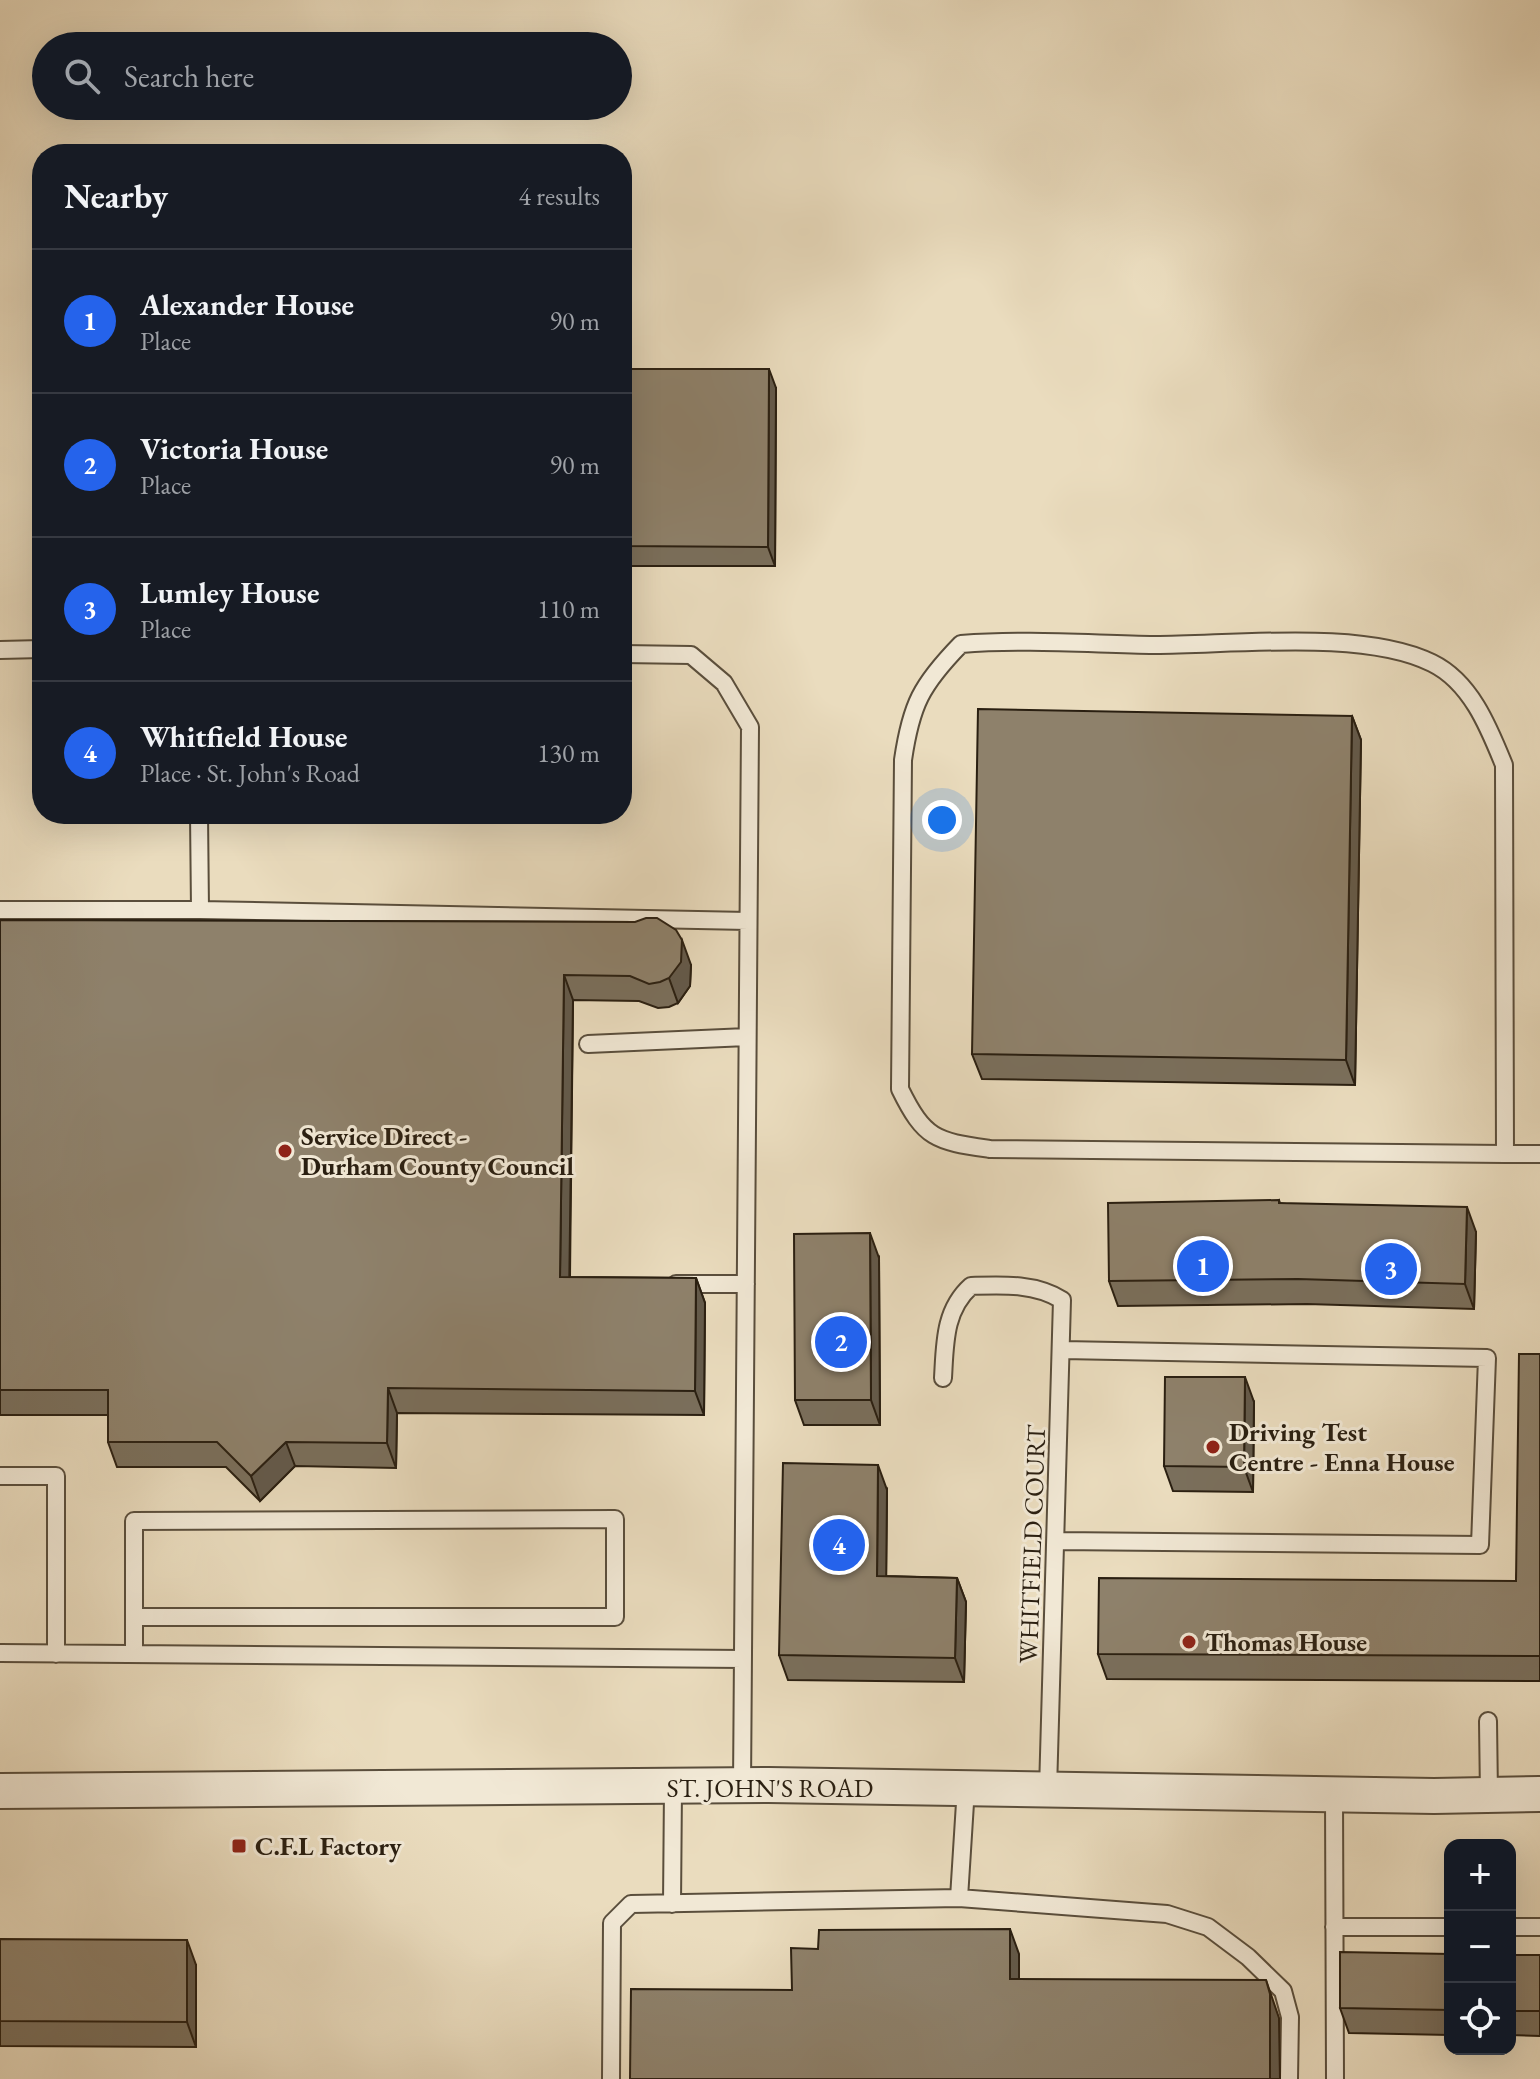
<!DOCTYPE html>
<meta charset="utf-8">
<style>
body{margin:0;font-family:"EB Garamond",serif;background:#242831;color:#f1f3f6}
.controls{position:absolute;right:24px;bottom:24px;display:grid;overflow:hidden;border-radius:16px;box-shadow:0 8px 32px #0002}
.controls button{width:72px;height:72px;display:grid;place-items:center;padding:0;border:0;border-bottom:2px solid #363941;background:#171b24;color:#f1f3f6;font:40px sans-serif}
.you{position:absolute;left:942px;top:820px;width:28px;height:28px;margin:-20px;border:6px solid #fff;border-radius:50%;background:#1a73e8;box-shadow:0 0 0 12px #1a73e833}
.badge{display:grid;place-items:center;width:52px;height:52px;border-radius:50%;background:#2563eb;color:#fff;font-size:26px;font-weight:700}
.pin{position:absolute;translate:-50% -50%;border:4px solid #fff;box-shadow:0 2px 8px #0006}
.list{margin:0;padding:0;list-style:none}
h2{display:flex;justify-content:space-between;align-items:center;height:104px;margin:0;padding:0 32px;font-size:34px}
h2 small{font-size:26px;font-weight:400;color:#9ea1a6}
.list li{display:grid;grid-template-columns:52px 1fr auto;gap:24px;align-items:center;box-sizing:border-box;height:144px;padding:0 32px;border-top:2px solid #363941}
.list b{display:block;font-size:30px;white-space:nowrap}
.list p{margin:0;font-size:26px;white-space:nowrap;color:#9ea1a6}
.list em{font-size:26px;font-style:normal;color:#9ea1a6}
.icon{flex:none;width:44px;height:44px;fill:none;stroke:currentColor;stroke-width:2;stroke-linecap:round;stroke-linejoin:round}
.map{position:relative;flex:none;width:1540px;height:2079px;overflow:hidden}
.search{position:absolute;background:#171b24;box-shadow:0 8px 32px #0002;left:32px;top:32px;width:600px;height:88px;display:flex;align-items:center;gap:20px;box-sizing:border-box;padding:0 28px;border-radius:44px;color:#9ea1a6;font-size:30px}
.panel{position:absolute;background:#171b24;box-shadow:0 8px 32px #0002;left:32px;top:144px;width:600px;height:680px;border-radius:32px}
.map>svg:first-child{display:block}
</style>
<div class="map">
<svg width="1540" height="2079" viewBox="0 0 1540 2079">
<rect width="100%" height="100%" fill="#eadcbe"/>
<filter id="stains"><feTurbulence type="fractalNoise" baseFrequency=".0025" numOctaves="4"/><feColorMatrix values="0 0 0 0 .2 0 0 0 0 .09 0 0 0 0 .02 0 0 0 .5 -.17"/></filter>
<radialGradient id="worn" r=".72"><stop offset=".6" stop-color="#630" stop-opacity="0"/><stop offset="1" stop-color="#630" stop-opacity=".3"/></radialGradient>
<g fill="none" stroke-linecap="round" stroke-linejoin="round">
<g stroke="#5a4e3c" stroke-width="20">
<path id="lane" d="M 0,650 L 42,649
M 622,654 L 691,655 L 724,683 L 750,727 L 742,1786
M 199,814 L 200,910
M 0,910 L 200,910 L 748,921
M 588,1044 L 747,1037
M 1505,1154 L 1504,765 C 1489,728 1471,682 1432,663 C 1364,629 1233,645 1155,645 C 1090,644 1026,639 961,644 C 921,685 911,705 903,760 L 900,1089 C 925,1140 936,1141 990,1149 L 1505,1154 L 1540,1154
M 676,1284 L 746,1284
M 943,1378 C 945,1344 944,1310 971,1286 C 1002,1285 1035,1283 1062,1300 L 1048,1790
M 0,1476 L 56,1476 L 56,1654
M 1057,1541 L 1480,1545 L 1487,1358 L 1063,1350
M 0,1653 L 743,1659
M 134,1654 L 134,1521 L 615,1519 L 615,1617 L 134,1617
M 1488,1721 L 1489,1795
M 966,1787 L 959,1898 L 1167,1914 L 1208,1927 L 1248,1957 L 1283,1991 L 1290,2017 L 1289,2079
M 1334,1795 L 1335,2079
M 672,1904 L 673,1788
M 1334,1927 L 1450,1927
M 1510,1927 L 1540,1927
M 611,2079 L 612,1923 L 631,1904 L 959,1898"/>
</g>
<g stroke="#5a4e3c" stroke-width="38">
<path id="street" d="M 0,1791 L 769,1785 L 1434,1796 L 1540,1794"/>
</g>
<use href="#lane" stroke="#f1e8d5" stroke-width="16"/>
<use href="#street" stroke="#f1e8d5" stroke-width="34"/>
</g>
<path fill="#7a6f5c" stroke="#2a1f11" stroke-width="2" d="M 622,369 L 776,388 L 775,566 L 624,566 L 622,561 Z
M 1352,716 L 1361,740 L 1355,1085 L 982,1079 L 972,1054 Z
M 0,920 L 635,922 L 691,965 L 690,986 L 678,1003 L 669,1007 L 658,1008 L 639,1001 L 573,1000 L 570,1277 L 696,1278 L 705,1303 L 704,1415 L 397,1413 L 396,1468 L 295,1466 L 260,1501 L 226,1467 L 117,1467 L 108,1442 L 108,1415 L 0,1415 Z
M 1279,1200 L 1280,1203 L 1476,1232 L 1474,1309 L 1307,1304 L 1118,1306 L 1109,1281 Z
M 879,1258 L 880,1425 L 804,1425 L 795,1400 Z
M 1540,1354 L 1540,1681 L 1107,1679 L 1098,1654 L 1516,1581 Z
M 1254,1402 L 1253,1492 L 1173,1491 L 1164,1466 Z
M 887,1490 L 886,1576 L 957,1578 L 966,1602 L 964,1682 L 788,1680 L 779,1655 Z
M 0,1939 L 196,1965 L 196,2047 L 0,2046 Z
M 1450,1954 L 1450,2035 L 1349,2033 L 1340,2008 Z
M 1510,1955 L 1540,1955 L 1540,2036 L 1510,2035 Z"/>
<path fill="#635a4b" stroke="#2a1f11" stroke-width="2" d="M 769,369 L 776,388 L 775,566 L 768,547 Z
M 1352,716 L 1361,740 L 1355,1085 L 1346,1060 Z
M 682,940 L 691,965 L 690,986 L 678,1003 L 669,978 Z
M 564,975 L 573,1000 L 569,1302 L 560,1277 Z
M 1467,1207 L 1476,1232 L 1474,1309 L 1465,1284 Z
M 870,1233 L 879,1258 L 880,1425 L 871,1400 Z
M 696,1278 L 705,1303 L 704,1415 L 695,1391 Z
M 1245,1377 L 1254,1402 L 1253,1492 L 1244,1467 Z
M 388,1388 L 397,1413 L 396,1468 L 387,1443 Z
M 286,1442 L 295,1466 L 260,1501 L 251,1476 Z
M 878,1465 L 887,1490 L 886,1601 L 877,1576 Z
M 957,1578 L 966,1602 L 964,1682 L 955,1658 Z
M 1010,1929 L 1019,1954 L 1019,2004 L 1010,1979 Z
M 187,1940 L 196,1965 L 196,2047 L 187,2022 Z
M 1266,1980 L 1279,2018 L 1280,2079 L 1270,2079 Z"/>
<path fill="#8e816b" stroke="#2a1f11" stroke-width="2" d="M 622,369 L 769,369 L 768,547 L 622,546 Z
M 978,709 L 1352,716 L 1346,1060 L 972,1054 Z
M 646,918 L 657,918 L 676,930 L 682,940 L 681,962 L 669,978 L 660,982 L 649,984 L 630,976 L 564,975 L 560,1277 L 696,1278 L 695,1391 L 388,1388 L 387,1443 L 286,1442 L 251,1476 L 217,1442 L 108,1442 L 108,1390 L 0,1390 L 0,920 L 635,922 Z
M 1279,1200 L 1279,1203 L 1467,1207 L 1465,1284 L 1298,1279 L 1109,1281 L 1108,1203 Z
M 870,1233 L 871,1400 L 795,1400 L 794,1234 Z
M 1519,1354 L 1540,1354 L 1540,1656 L 1098,1654 L 1099,1578 L 1516,1581 Z
M 1165,1377 L 1245,1377 L 1244,1467 L 1164,1466 Z
M 783,1463 L 878,1465 L 877,1576 L 957,1578 L 955,1658 L 779,1655 Z
M 1010,1929 L 1010,1979 L 1266,1980 L 1270,1994 L 1270,2079 L 630,2079 L 631,1989 L 792,1990 L 791,1948 L 818,1949 L 819,1930 Z
M 0,1939 L 187,1940 L 187,2022 L 0,2021 Z
M 1340,1952 L 1450,1954 L 1450,2010 L 1340,2008 Z
M 1510,1955 L 1540,1955 L 1540,2011 L 1510,2011 Z"/>
<g fill="#8f2418" stroke="#f1e8d5" stroke-width="3">
<circle cx="285" cy="1151" r="8"/>
<circle cx="1213" cy="1447" r="8"/>
<circle cx="1189" cy="1642" r="8"/>
<rect x="231" y="1838" width="16" height="16" rx="4"/>
</g>
<g text-anchor="middle" dominant-baseline="central" stroke-width="6" stroke-linejoin="round" paint-order="stroke">
<g font-size="26" font-weight="bold" fill="#2a1f11" stroke="#f1e8d5" text-anchor="start">
<text x="301" y="1136">Service Direct -<tspan x="301" dy="30">Durham County Council</tspan></text>
<text x="1229" y="1432">Driving Test<tspan x="1229" dy="30">Centre - Enna House</tspan></text>
<text x="1205" y="1642">Thomas House</text>
<text x="255" y="1846">C.F.L Factory</text>
</g>
<g font-size="26" fill="#2a1f11" stroke="#f1e8d5">
<text transform="translate(1032 1544) rotate(-88)">WHITFIELD COURT</text>
<text x="770" y="1788">ST. JOHN'S ROAD</text>
</g>
</g>
<rect width="100%" height="100%" filter="url(#stains)"/>
<rect width="100%" height="100%" fill="url(#worn)"/>
</svg>
<div class="controls">
<button>+</button>
<button>−</button>
<button><svg class="icon" aria-label="locate" viewBox="0 0 24 24"><circle cx="12" cy="12" r="6"/><path d="M12 2v4M12 18v4M2 12h4M18 12h4"/></svg></button>
</div>
<div class="you"></div>
<div class="pin badge" style="left:1203px;top:1266px">1</div>
<div class="pin badge" style="left:841px;top:1342px">2</div>
<div class="pin badge" style="left:1391px;top:1269px">3</div>
<div class="pin badge" style="left:839px;top:1545px">4</div>
<div class="search"><svg class="icon" aria-label="search" viewBox="0 0 24 24"><circle cx="10" cy="10" r="6"/><path d="M15 15l6 6"/></svg>Search here</div>
<section class="panel">
<h2>Nearby<small>4 results</small></h2>
<ul class="list">
<li><span class="badge">1</span><div><b>Alexander House</b><p>Place</p></div><em>90 m</em></li>
<li><span class="badge">2</span><div><b>Victoria House</b><p>Place</p></div><em>90 m</em></li>
<li><span class="badge">3</span><div><b>Lumley House</b><p>Place</p></div><em>110 m</em></li>
<li><span class="badge">4</span><div><b>Whitfield House</b><p>Place · St. John's Road</p></div><em>130 m</em></li>
</ul>
</section>
</div>
